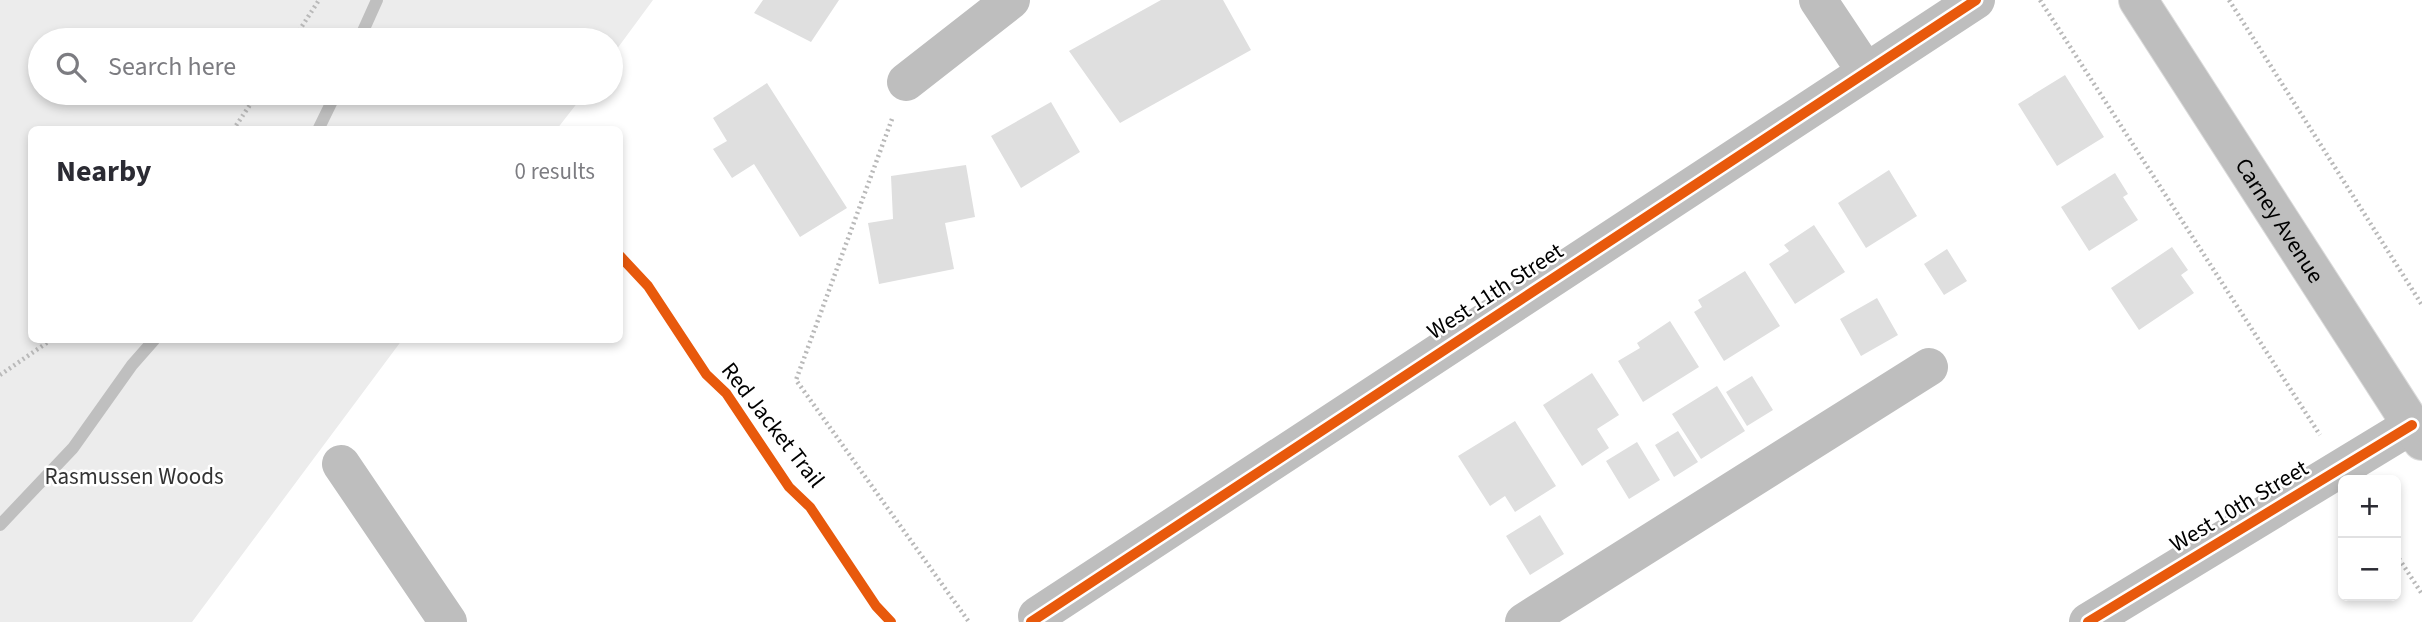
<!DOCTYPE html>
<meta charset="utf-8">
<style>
body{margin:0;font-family:"Source Sans 3",sans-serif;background:#f2f2f3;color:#2b2b33}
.controls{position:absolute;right:21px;bottom:21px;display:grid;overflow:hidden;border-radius:10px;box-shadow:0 4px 10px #0003}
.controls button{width:63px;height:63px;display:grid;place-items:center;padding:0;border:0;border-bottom:2px solid #e1e1e2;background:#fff;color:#2b2b33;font:35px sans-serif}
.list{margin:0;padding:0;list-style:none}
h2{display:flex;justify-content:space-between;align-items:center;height:91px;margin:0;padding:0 28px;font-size:30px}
h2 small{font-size:23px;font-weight:400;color:#7c7c81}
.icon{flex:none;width:38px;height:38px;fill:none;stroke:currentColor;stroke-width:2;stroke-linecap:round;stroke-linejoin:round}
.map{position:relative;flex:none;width:2422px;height:622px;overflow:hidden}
.search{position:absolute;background:#fff;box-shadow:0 4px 10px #0003;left:28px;top:28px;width:595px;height:77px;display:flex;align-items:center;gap:18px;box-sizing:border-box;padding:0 24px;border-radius:38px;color:#7c7c81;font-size:26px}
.panel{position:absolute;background:#fff;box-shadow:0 4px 10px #0003;left:28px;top:126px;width:595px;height:217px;border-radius:10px}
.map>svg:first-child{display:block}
</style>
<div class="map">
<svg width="2422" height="622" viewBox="0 0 2422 622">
<rect width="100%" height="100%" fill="#fff"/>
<path fill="#ececec" d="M 0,0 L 653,0 L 611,57 L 611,40 L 40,40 L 40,93 L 585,93 L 557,129 L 32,130 L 32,340 L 402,340 L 192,622 L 0,622 Z"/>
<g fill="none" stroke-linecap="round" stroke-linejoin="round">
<path stroke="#bfbfbf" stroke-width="12" d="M 359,40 L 377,0
M 318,130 L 336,93
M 0,525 L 73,448 L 132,365 L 154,340"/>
</g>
<path fill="#dfdfdf" d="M 763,0 L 839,0 L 811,42 L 754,13 Z
M 1161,0 L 1223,0 L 1251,50 L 1120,123 L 1069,51 Z
M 2065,75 L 2104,137 L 2057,166 L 2018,104 Z
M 767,83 L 847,208 L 800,237 L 754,164 L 732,178 L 713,149 L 727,141 L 713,118 Z
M 1051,102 L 1080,152 L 1021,188 L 991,136 Z
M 966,165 L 975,217 L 945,223 L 954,269 L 879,284 L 868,223 L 893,219 L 891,176 Z
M 1889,170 L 1917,216 L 1866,248 L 1838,203 Z
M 2115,173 L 2128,194 L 2123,197 L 2138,220 L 2089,251 L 2061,207 Z
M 1814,225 L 1845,272 L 1795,304 L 1769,264 L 1789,251 L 1784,245 Z
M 2172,247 L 2188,270 L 2181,275 L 2194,293 L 2139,330 L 2111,288 Z
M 1947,249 L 1967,281 L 1944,295 L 1924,264 Z
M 1745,271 L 1780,326 L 1724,361 L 1694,312 L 1702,307 L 1698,300 Z
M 1877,298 L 1898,335 L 1861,356 L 1840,319 Z
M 1670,321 L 1699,367 L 1643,402 L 1618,361 L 1640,348 L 1637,343 Z
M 1592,373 L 1619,415 L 1597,429 L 1609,448 L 1582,466 L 1543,405 Z
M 1752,376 L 1773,410 L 1747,426 L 1726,392 Z
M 1717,386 L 1745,431 L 1701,459 L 1672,414 Z
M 1515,421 L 1556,486 L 1515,512 L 1505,496 L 1490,506 L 1458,456 Z
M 1678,431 L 1698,462 L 1674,477 L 1655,445 Z
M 1637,442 L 1660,480 L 1629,499 L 1606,461 Z
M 1540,515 L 1564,554 L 1530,575 L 1506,536 Z"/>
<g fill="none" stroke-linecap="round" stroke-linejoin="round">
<g stroke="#dbdbdb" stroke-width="40">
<g id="major">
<path id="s1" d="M 2138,0 L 2422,441"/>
</g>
</g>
<path stroke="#b9b9b9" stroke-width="4.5" stroke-dasharray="2 3.5" stroke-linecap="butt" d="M 2040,0 L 2320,435
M 2229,0 L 2422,305
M 293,40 L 319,0
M 892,119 L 796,380 L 969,622
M 233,130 L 258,93
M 0,375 L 51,340
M 2396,554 L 2422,594"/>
<path stroke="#bebebe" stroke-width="38" d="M 1818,0 L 1866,72
M 906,82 L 1011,0
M 341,464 L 448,622
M 1041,622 L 1037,616 L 1976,0
M 1524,622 L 1929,367
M 2088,622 L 2412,425"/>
<use href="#major" stroke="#bebebe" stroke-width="38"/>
<g stroke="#fff" stroke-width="15">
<path id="cycleway" d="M 620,256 L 648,286 L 706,374 L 726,393 L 789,487 L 810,507 L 876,606 L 891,622
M 1031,622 L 1976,0
M 2088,622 L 2412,425"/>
</g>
<use href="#cycleway" stroke="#e8590c" stroke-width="10"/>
</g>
<g text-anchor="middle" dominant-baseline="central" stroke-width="5" stroke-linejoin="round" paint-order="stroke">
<g font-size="23" fill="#000" stroke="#fff">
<text stroke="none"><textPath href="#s1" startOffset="262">Carney Avenue</textPath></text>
<text transform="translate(1495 291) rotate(-33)">West 11th Street</text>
<text transform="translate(773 425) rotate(52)">Red Jacket Trail</text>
<text transform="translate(2239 506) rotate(-31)">West 10th Street</text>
</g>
<g font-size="23" fill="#333" stroke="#fff">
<text x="134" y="476">Rasmussen Woods</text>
</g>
</g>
</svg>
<div class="controls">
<button>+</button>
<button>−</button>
</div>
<div class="search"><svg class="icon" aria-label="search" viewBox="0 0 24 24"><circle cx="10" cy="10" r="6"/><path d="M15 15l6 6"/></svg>Search here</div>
<section class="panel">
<h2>Nearby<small>0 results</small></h2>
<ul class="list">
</ul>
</section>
</div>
